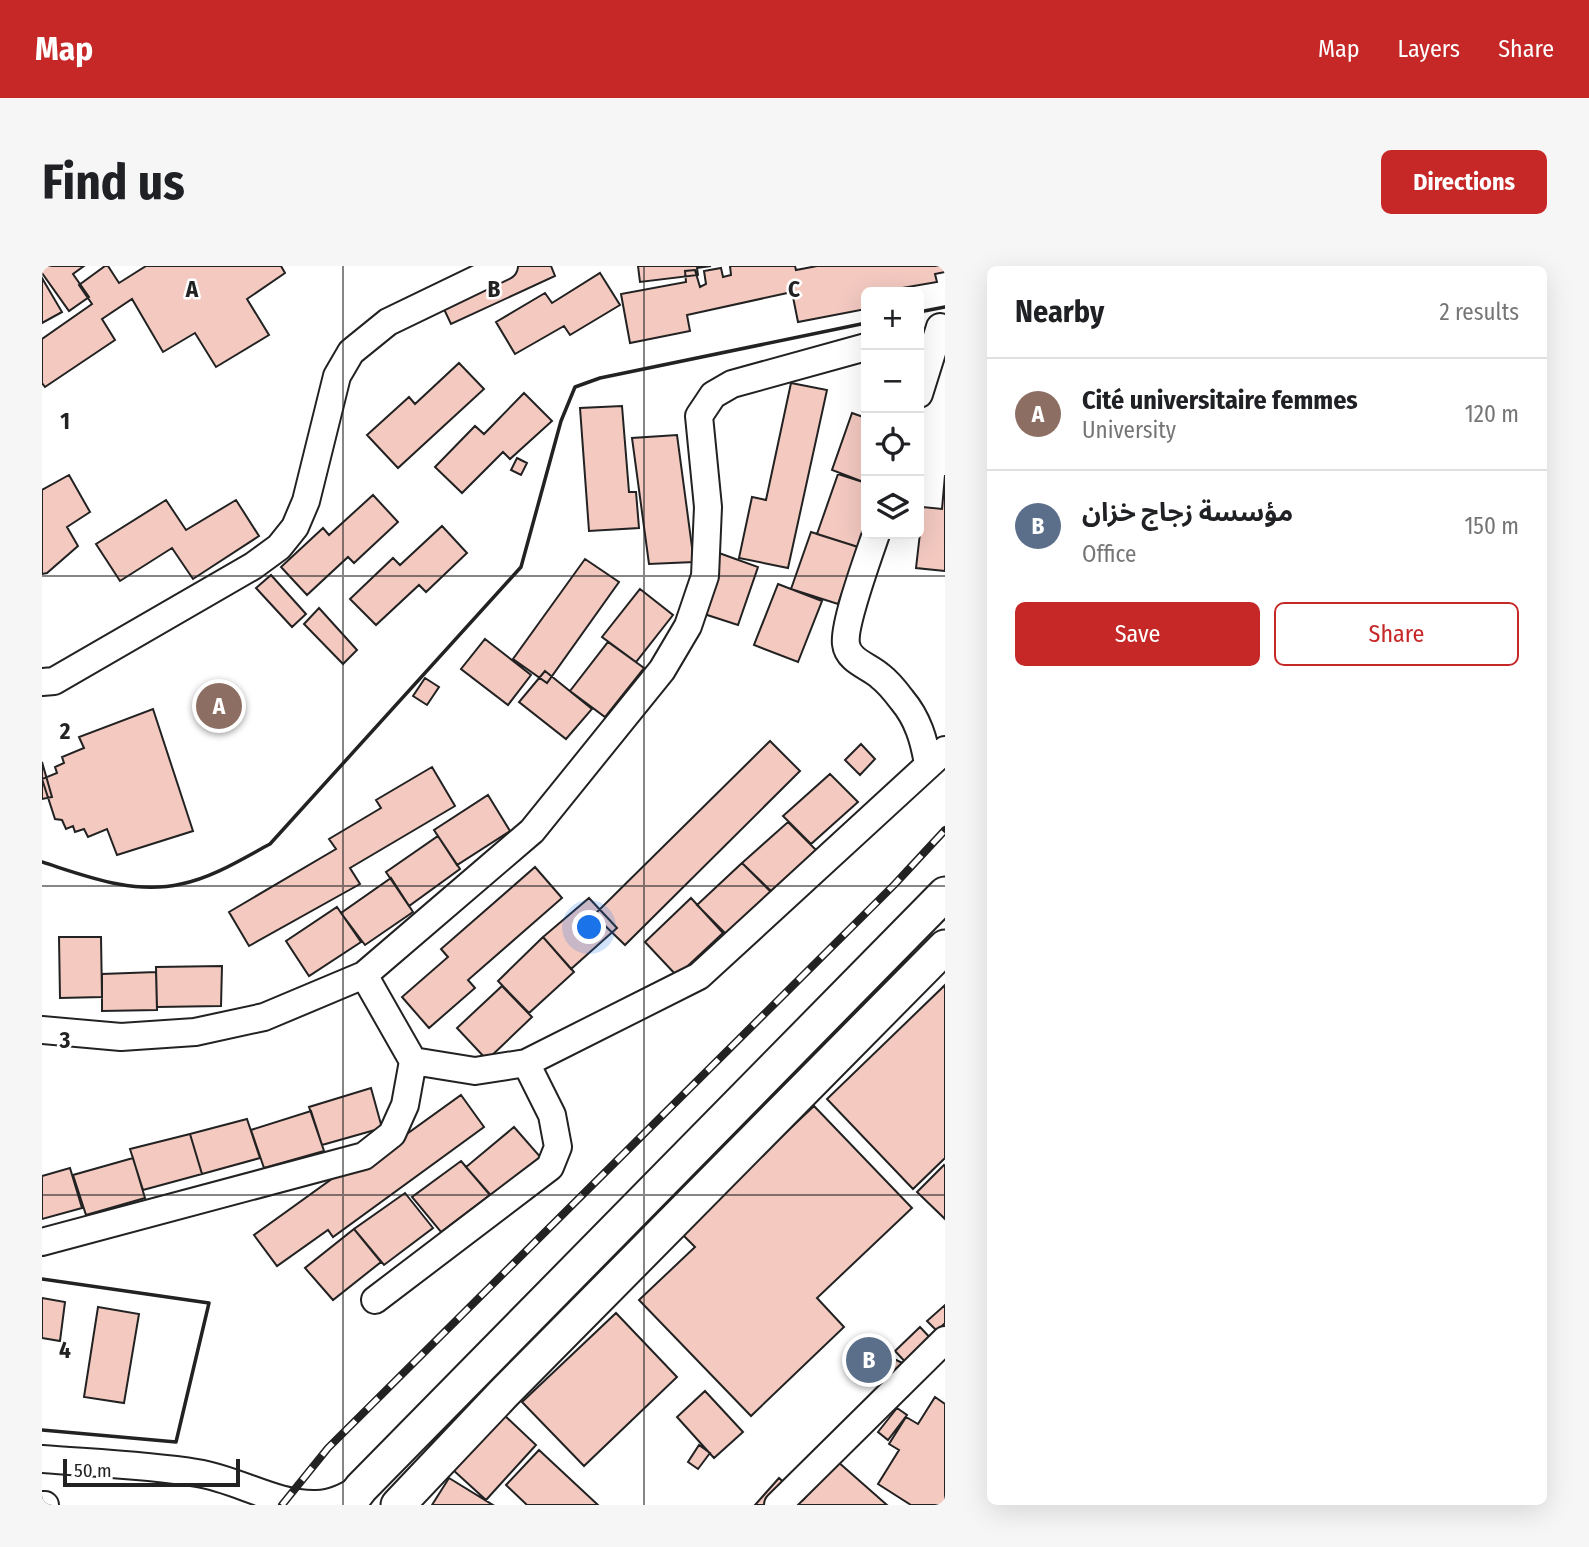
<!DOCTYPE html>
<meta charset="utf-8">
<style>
body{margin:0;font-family:"Fira Sans Condensed","Noto Sans Arabic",sans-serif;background:#f6f6f6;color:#202124}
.controls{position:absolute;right:21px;top:21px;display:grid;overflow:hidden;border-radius:10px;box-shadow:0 7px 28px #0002}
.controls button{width:63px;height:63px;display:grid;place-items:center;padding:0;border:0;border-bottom:2px solid #e0e0e0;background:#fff;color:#202124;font:35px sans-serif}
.scale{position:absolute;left:21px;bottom:18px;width:177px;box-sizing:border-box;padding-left:7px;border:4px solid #222;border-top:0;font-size:19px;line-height:24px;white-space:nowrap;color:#222;-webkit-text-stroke:5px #fff;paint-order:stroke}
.you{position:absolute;left:548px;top:662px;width:24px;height:24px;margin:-18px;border:5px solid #fff;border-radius:50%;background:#1a73e8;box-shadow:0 0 0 10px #1a73e833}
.badge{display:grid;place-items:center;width:46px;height:46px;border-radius:50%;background:#c62828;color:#fff;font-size:23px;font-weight:700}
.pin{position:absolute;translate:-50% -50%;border:4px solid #fff;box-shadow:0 2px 7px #0006}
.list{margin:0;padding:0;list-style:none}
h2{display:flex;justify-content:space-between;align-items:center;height:91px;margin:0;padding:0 28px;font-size:30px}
h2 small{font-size:23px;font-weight:400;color:#757577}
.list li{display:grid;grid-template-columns:46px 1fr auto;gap:21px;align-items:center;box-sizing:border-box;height:112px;padding:0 28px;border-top:2px solid #e0e0e0}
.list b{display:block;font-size:26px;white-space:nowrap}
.list p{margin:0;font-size:23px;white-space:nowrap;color:#757577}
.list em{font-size:23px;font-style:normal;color:#757577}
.actions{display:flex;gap:14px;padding:21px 28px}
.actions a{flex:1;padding:16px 0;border:2px solid #c62828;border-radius:10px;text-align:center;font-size:24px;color:#c62828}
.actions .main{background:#c62828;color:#fff}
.icon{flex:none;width:38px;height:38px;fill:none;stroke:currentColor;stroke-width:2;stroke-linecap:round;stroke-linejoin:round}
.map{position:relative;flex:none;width:903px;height:1239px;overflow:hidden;border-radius:10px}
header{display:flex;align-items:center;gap:42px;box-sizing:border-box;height:98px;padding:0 35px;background:#c62828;color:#fff}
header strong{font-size:33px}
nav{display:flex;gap:38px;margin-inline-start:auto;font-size:24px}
.intro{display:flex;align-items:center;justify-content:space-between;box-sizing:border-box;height:168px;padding:0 42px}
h1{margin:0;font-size:49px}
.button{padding:18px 32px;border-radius:10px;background:#c62828;color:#fff;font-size:24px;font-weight:700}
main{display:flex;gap:42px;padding:0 42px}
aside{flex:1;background:#fff;border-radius:10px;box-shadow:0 7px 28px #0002}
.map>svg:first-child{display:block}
</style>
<header>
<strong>Map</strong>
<nav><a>Map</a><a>Layers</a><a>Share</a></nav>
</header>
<div class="intro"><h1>Find us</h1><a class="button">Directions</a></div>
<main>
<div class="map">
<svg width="903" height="1239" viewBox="0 0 903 1239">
<rect width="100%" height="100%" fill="#fff"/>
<path fill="#f3c9c0" stroke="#222" stroke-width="2" d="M 0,0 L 42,0 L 31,8 L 47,31 L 27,45 L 0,7 Z
M 63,0 L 66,0 L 77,17 L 104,0 L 239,0 L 243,7 L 205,33 L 227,69 L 174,101 L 153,67 L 121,86 L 90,33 L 60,53 L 73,74 L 3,121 L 0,117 L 0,73 L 50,38 L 37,19 Z
M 449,0 L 509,0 L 513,10 L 409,58 L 392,22 Z
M 596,0 L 669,0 L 655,2 L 656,9 L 598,16 Z
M 688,0 L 753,0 L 754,4 L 775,0 L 903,0 L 903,6 L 893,8 L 895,16 L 837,26 L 824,26 L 824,43 L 756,56 L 750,26 L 645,49 L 648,65 L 588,77 L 579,28 L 644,16 L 643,5 L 653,4 L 658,21 L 664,18 L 662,5 L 679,2 L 681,11 L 689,9 Z
M 558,7 L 578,39 L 528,69 L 522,60 L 473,88 L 454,56 L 503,27 L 510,37 Z
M 0,12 L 20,46 L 0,57 Z
M 417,97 L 442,123 L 356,202 L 325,169 L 367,131 L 373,138 Z
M 749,117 L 785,124 L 746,302 L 697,292 L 710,231 L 724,234 Z
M 482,127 L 510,155 L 468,193 L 461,186 L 420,227 L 393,201 L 433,160 L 442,168 Z
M 580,140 L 587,226 L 594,226 L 597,262 L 547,265 L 538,142 Z
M 810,147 L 824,152 L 824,217 L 790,204 Z
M 635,169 L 652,296 L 607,298 L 590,172 Z
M 475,192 L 485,197 L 479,209 L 469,204 Z
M 796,208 L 824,217 L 824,256 L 816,281 L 775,268 Z
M 27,209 L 48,246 L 25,261 L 36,280 L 5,307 L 0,308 L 0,224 Z
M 903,209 L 903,305 L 874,302 L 881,241 L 900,243 Z
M 331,229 L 356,256 L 312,297 L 306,291 L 265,329 L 239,301 L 281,262 L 287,269 Z
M 124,234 L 144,264 L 194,234 L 217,270 L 151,313 L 130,282 L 78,315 L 54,278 Z
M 400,260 L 425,287 L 384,326 L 377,319 L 334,359 L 308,333 L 351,292 L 358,299 Z
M 769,266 L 816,281 L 796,338 L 749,323 Z
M 677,287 L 716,301 L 696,359 L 656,346 Z
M 543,293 L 577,316 L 505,417 L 471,393 Z
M 229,309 L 264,348 L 250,361 L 214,322 Z
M 736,318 L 780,335 L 756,396 L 712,379 Z
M 598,323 L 631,349 L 594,396 L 560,371 Z
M 277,342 L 315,384 L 301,398 L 262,358 Z
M 443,373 L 489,409 L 466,439 L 419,403 Z
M 566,376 L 602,402 L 563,451 L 528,425 Z
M 503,405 L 550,443 L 524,473 L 477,436 Z
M 383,412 L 397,421 L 385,439 L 371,430 Z
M 111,443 L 151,565 L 75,589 L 65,563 L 46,571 L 42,563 L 33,566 L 31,560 L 24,563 L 20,554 L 13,553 L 0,513 L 15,507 L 13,501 L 22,497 L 20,491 L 42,482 L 37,471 Z
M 728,475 L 758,505 L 583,679 L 552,649 Z
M 819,478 L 833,493 L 818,509 L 803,494 Z
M 0,496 L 10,531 L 0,533 Z
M 390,501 L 413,540 L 308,602 L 318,618 L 207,680 L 187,646 L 294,583 L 287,573 L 339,542 L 334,534 Z
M 788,508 L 816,536 L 769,578 L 741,550 Z
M 446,529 L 468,565 L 415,599 L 392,564 Z
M 746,556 L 775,585 L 729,625 L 700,597 Z
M 396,570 L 418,603 L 367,640 L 344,606 Z
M 700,597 L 732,629 L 685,669 L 655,639 Z
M 493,601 L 520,632 L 426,714 L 433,722 L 387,762 L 360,731 L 406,691 L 399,683 Z
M 349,612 L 371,646 L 323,679 L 299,647 Z
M 547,632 L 575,662 L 529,703 L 501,671 Z
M 649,632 L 681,667 L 635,710 L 603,676 Z
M 295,641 L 319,676 L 267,710 L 244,675 Z
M 17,671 L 59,671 L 60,731 L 18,732 Z
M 501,671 L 532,706 L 487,747 L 456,715 Z
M 180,700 L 179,740 L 115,741 L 114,701 Z
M 114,706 L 115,744 L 60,745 L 60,708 Z
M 903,719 L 903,892 L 871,923 L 785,833 Z
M 460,720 L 490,751 L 445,794 L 415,762 Z
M 329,822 L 340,862 L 280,879 L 267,841 Z
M 419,829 L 442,861 L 291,971 L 286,964 L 235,1000 L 212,969 L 312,897 L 316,903 Z
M 772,840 L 870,942 L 775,1032 L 802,1061 L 709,1150 L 597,1034 L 653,981 L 638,966 Z
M 269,845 L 282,885 L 222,902 L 209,864 Z
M 205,853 L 218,892 L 160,908 L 148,868 Z
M 472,861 L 501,894 L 452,933 L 424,901 Z
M 148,868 L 160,908 L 101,924 L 88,883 Z
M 91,892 L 103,932 L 44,949 L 31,909 Z
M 419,895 L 448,929 L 399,966 L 370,931 Z
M 902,899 L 903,900 L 903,953 L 875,926 Z
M 28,902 L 40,942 L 0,953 L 0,910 Z
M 363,927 L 391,962 L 342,999 L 312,963 Z
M 312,963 L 339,996 L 291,1034 L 263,1002 Z
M 0,1032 L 23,1036 L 18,1075 L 0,1072 Z
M 903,1039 L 903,1057 L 895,1065 L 885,1055 Z
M 56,1041 L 97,1048 L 82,1137 L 42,1131 Z
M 574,1047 L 635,1111 L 542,1200 L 480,1136 Z
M 878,1061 L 894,1078 L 869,1102 L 853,1085 Z
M 848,1091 L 877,1105 L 866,1130 L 836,1116 Z
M 663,1125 L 701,1166 L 672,1192 L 635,1151 Z
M 893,1131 L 903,1138 L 903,1239 L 869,1239 L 836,1218 L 857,1184 L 847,1178 L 864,1151 L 876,1158 Z
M 855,1142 L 865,1149 L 846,1174 L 836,1166 Z
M 461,1148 L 494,1179 L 444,1234 L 410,1203 Z
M 657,1179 L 668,1187 L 656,1203 L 646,1196 Z
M 497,1184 L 556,1239 L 485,1239 L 464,1219 Z
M 795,1195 L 845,1239 L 713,1239 L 737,1212 L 761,1234 Z
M 407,1212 L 451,1239 L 390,1239 Z"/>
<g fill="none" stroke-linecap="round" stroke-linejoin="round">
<g stroke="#222" stroke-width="30">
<path id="minor" d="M 877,128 L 898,61
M 834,268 C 827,289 801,359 804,378 C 806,395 827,400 838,410 C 846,416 854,426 860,434 C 876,453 882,474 886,498
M 0,416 L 12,415 L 211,300 L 237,281 L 253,261 L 264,235 L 295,110 L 309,86 L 346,56 L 462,0
M 0,764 L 79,771 L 153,766 L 222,751 L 322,709 L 490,565 L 620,404 L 646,360 L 663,310 L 666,241 L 657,150 L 671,129 L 690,118 L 824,81
M 371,795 L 433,805 L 484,797 L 657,710 L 903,484
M 0,976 L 322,890 L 350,868 L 363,839 L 371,795 L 322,709
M 333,1034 L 508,901 L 516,881 L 510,849 L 484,797
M 0,1193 C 51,1197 104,1199 155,1207 C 195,1213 233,1239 274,1238 C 291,1238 305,1230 319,1222
M 0,1239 L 3,1239
M 736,1239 L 903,1074"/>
</g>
<g stroke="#222" stroke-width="37">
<path id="major" d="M 306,1239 L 319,1222 L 903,628
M 356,1239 L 462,1127 L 903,681"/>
</g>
<use href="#minor" stroke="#fff" stroke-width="26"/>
<use href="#major" stroke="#fff" stroke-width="33"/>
<g stroke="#222" stroke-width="8">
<path id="rail" d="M 240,1239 L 286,1182 L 852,619 L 903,564"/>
</g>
<use href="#rail" stroke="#fff" stroke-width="5" stroke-dasharray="16" stroke-linecap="butt"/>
<path stroke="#222" stroke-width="3.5" d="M 877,46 L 903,41
M 0,596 C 44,610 91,629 139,618 C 170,612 200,593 228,578 L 479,301 L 519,155 L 533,121 L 558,112 L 824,57
M 0,1013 L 167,1037 L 134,1176 L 0,1164"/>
</g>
<path fill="none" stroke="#222" stroke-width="2" stroke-opacity="0.55" d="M 301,0 L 301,1239M 602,0 L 602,1239M 0,310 L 903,310M 0,620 L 903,620M 0,929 L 903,929"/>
<g font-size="23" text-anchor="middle" font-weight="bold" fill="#222" stroke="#fff" stroke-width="5" stroke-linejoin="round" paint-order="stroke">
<text x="150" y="31">A</text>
<text x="452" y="31">B</text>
<text x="752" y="31">C</text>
<text x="23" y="163">1</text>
<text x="23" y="473">2</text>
<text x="23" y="782">3</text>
<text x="23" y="1092">4</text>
</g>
</svg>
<div class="controls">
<button>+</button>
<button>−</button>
<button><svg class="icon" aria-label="locate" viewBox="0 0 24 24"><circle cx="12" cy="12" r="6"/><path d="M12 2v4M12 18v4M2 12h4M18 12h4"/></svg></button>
<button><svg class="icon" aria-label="layers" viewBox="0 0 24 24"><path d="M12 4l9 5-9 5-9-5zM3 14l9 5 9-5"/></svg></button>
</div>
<div class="scale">50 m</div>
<div class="you"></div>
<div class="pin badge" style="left:177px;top:440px;background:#8d6e63">A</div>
<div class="pin badge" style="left:827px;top:1094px;background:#5c6f8a">B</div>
</div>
<aside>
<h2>Nearby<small>2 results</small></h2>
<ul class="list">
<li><span class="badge" style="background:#8d6e63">A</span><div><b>Cité universitaire femmes</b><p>University</p></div><em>120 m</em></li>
<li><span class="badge" style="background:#5c6f8a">B</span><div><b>مؤسسة زجاج خزان</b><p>Office</p></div><em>150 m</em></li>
</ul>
<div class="actions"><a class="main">Save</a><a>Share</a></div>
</aside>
</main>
